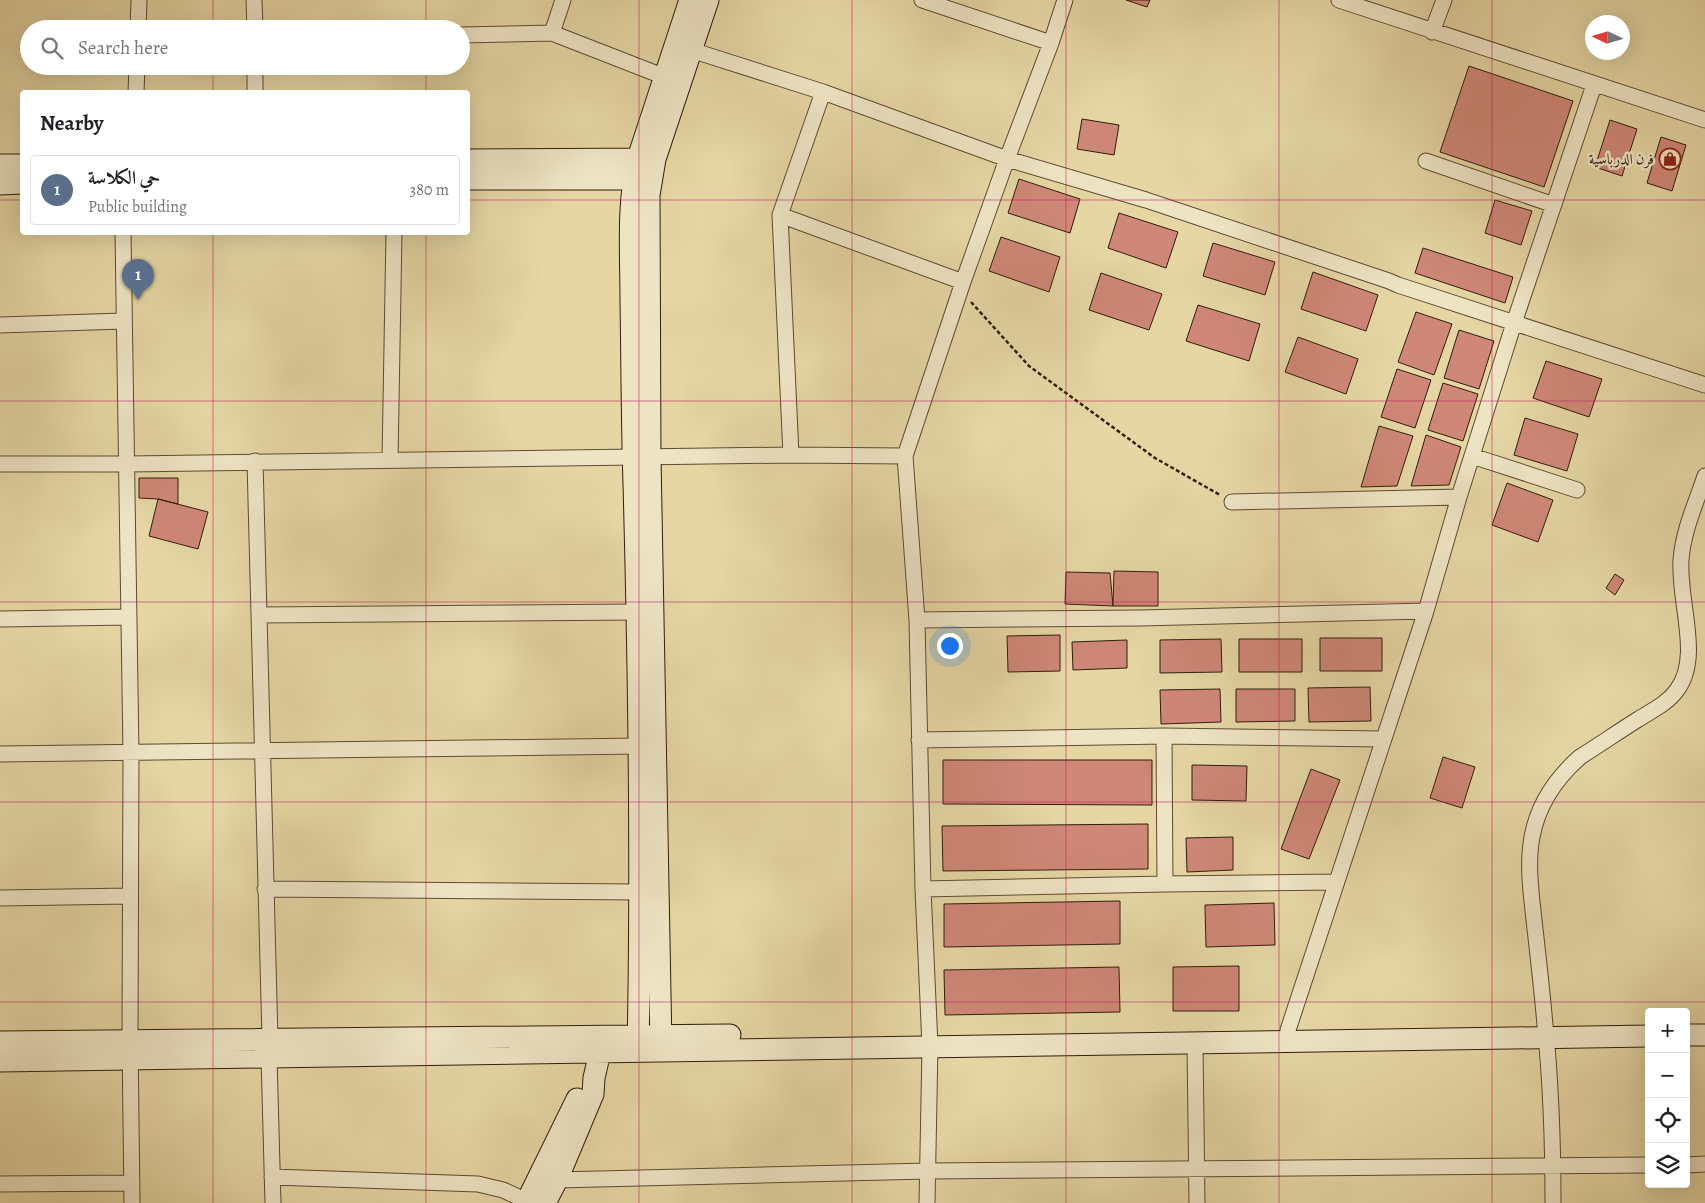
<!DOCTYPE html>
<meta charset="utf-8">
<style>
body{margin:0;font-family:Alegreya,Amiri,serif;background:#f2f2f2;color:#202124}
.controls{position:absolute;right:15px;bottom:15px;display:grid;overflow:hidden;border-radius:5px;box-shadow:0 5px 20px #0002}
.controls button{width:45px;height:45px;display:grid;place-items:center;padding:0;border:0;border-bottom:1px solid #e0e0e0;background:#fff;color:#202124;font:25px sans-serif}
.compass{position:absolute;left:1585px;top:15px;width:45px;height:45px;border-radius:50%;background:#fff;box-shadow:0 5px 20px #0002;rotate:274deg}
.you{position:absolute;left:949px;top:645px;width:18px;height:18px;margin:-12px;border:4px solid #fff;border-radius:50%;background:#1a73e8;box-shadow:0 0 0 8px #1a73e833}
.badge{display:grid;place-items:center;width:32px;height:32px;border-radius:50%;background:#111827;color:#fff;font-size:16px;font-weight:700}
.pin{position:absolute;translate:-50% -41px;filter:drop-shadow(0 1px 2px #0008)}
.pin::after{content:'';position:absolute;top:26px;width:18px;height:15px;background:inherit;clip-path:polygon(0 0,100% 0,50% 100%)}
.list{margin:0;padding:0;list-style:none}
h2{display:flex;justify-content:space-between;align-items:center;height:65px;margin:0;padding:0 20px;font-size:21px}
h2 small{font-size:16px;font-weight:400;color:#757577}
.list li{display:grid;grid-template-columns:32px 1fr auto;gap:15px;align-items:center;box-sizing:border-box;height:70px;margin:0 10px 10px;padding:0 10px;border:1px solid #e0e0e0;border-radius:5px}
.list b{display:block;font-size:19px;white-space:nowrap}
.list p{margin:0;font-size:16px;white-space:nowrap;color:#757577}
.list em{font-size:16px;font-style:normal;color:#757577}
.icon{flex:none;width:28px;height:28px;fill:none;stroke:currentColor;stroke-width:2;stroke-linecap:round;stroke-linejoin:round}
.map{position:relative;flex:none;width:1705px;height:1203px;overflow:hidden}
.search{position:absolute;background:#fff;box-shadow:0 5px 20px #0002;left:20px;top:20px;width:450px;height:55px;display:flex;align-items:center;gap:12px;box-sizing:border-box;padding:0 18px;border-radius:28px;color:#757577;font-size:19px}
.panel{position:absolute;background:#fff;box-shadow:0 5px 20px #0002;left:20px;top:90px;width:450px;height:145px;border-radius:5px}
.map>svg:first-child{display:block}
</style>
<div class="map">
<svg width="1705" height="1203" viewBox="0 0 1705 1203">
<rect width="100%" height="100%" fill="#e5d6a4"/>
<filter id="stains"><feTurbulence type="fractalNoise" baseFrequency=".004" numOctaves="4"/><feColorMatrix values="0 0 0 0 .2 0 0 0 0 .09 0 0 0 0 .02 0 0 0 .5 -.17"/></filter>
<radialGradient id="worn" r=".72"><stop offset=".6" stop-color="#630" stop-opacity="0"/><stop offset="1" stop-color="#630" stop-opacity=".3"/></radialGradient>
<path fill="#cf8777" stroke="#2f1e0b" d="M 1126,0 L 1150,0 L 1147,7 Z
M 1469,66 L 1573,101 L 1544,187 L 1440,152 Z
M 1082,119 L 1119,125 L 1114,155 L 1077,149 Z
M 1610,120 L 1637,129 L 1622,176 L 1595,167 Z
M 1661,137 L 1686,145 L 1672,191 L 1647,183 Z
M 1019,179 L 1080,199 L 1070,233 L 1008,213 Z
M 1495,200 L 1532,211 L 1521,245 L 1485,233 Z
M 1119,213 L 1178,232 L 1166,268 L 1108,248 Z
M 1001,237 L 1060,257 L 1049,292 L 989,271 Z
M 1213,243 L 1275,262 L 1265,295 L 1203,276 Z
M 1423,248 L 1513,277 L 1505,303 L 1415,273 Z
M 1313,272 L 1378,295 L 1366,331 L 1301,309 Z
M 1101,273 L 1162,294 L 1149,330 L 1089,310 Z
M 1198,305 L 1260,324 L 1249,361 L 1186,341 Z
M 1416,312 L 1452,324 L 1434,375 L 1398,362 Z
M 1459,330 L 1494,341 L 1479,389 L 1444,378 Z
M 1298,337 L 1358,359 L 1346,394 L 1285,372 Z
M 1546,361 L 1602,379 L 1589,417 L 1533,398 Z
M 1397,369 L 1431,380 L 1415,428 L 1381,417 Z
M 1443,383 L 1478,394 L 1463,441 L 1428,430 Z
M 1525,418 L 1578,434 L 1567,471 L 1514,455 Z
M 1379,426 L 1413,436 L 1397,486 L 1361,487 Z
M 1426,435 L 1461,447 L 1449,485 L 1411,486 Z
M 139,478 L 178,478 L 178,504 L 158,499 L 139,498 Z
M 1507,483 L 1553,500 L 1538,542 L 1492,525 Z
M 158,499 L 208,512 L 198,549 L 149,536 Z
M 1114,571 L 1158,572 L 1158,606 L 1113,606 Z
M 1066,572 L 1110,573 L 1113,606 L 1065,604 Z
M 1615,574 L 1624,580 L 1615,595 L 1606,588 Z
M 1060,635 L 1060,671 L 1008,672 L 1007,636 Z
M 1320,638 L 1382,638 L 1382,671 L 1320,671 Z
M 1221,639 L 1222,672 L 1160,673 L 1160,640 Z
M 1239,639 L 1302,639 L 1302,672 L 1239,672 Z
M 1127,640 L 1127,668 L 1073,670 L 1072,642 Z
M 1370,687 L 1371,721 L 1309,722 L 1308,688 Z
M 1220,689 L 1221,722 L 1161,724 L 1160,690 Z
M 1236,689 L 1295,689 L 1295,721 L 1236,722 Z
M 1443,757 L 1475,767 L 1462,808 L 1430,798 Z
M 943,760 L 1152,760 L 1152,805 L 943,804 Z
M 1192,765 L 1247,766 L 1246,801 L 1192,800 Z
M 1311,769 L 1340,780 L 1309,859 L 1281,849 Z
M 1148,824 L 1148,869 L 943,871 L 942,826 Z
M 1233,837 L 1233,870 L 1187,872 L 1186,838 Z
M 1120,901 L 1120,944 L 944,947 L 944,904 Z
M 1274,903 L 1275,945 L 1206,947 L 1205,905 Z
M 1239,966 L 1239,1011 L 1173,1011 L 1173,967 Z
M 1119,967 L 1120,1012 L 945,1015 L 944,970 Z"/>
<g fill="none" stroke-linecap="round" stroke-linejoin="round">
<g stroke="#5c4c31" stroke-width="17">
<path id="street" d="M 254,0 L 255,29
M 922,0 L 1051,43
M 1339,0 L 1705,120
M 138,29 L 139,0
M 1432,32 L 1444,0
M 552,33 L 563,0
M 461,35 L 552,33 L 665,77
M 691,50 L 823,92 L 1007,159 L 1146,200 L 1389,281 L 1398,285 L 1705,385
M 255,66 L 255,92
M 136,92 L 137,66
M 1426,161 L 1554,205
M 780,215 L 963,282
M 123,232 L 131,753 L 130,1040 L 132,1203
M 0,325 L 123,321
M 791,455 L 780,215 L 823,92
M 1472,456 L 1577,490
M 390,460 L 394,232
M 255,461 L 270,1039
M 0,464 L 128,464 L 791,455 L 905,456
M 1232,502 L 1459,497
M 259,615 L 637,612
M 0,619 L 129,617
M 917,620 L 1140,618 L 1426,611
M 1164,736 L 1165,884
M 919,740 L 1164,736 L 1383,739
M 0,754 L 640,746
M 265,889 L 640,892
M 923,889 L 1165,884 L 1336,882
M 0,898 L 130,896
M 1287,1042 L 1288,1030 L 1426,611 L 1459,497 L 1514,323 L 1594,85
M 1195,1043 L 1197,1203
M 269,1057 L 273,1203
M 1686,1165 L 1705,1164
M 272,1177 L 478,1184 L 503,1190 L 527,1201
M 557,1180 L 928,1171 L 1649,1165
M 0,1184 L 132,1183
M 927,1203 L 930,1046 L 923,889 L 917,620 L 905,456 L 963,282 L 1007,159 L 1051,43 L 1065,0
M 1553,1203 C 1553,1144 1551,1084 1545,1025 C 1542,990 1538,955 1534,920 C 1531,892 1527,864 1532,837 C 1538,804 1555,779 1580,757 C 1599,745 1618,732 1637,720 C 1651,711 1667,704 1677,690 C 1702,657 1678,601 1681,560 C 1683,531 1696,503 1705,476"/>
</g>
<g stroke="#2f1e0b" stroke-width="23">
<path id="secondary" d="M 468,160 L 652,159
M 0,165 L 22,165
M 468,179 L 647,179
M 0,184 L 22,183
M 1686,1035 L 1705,1035
M 0,1042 L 730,1035
M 638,1048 C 642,860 639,672 634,484 C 632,423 632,362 631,301 C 631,253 627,205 638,158 L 690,0
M 661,1048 L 650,457 L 649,195 L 655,159 L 708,0
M 0,1061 L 1649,1036
M 526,1203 L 577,1099
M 545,1203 L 557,1180 L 593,1094 L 594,1078 L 600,1052 L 600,1038"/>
</g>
<path stroke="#2f1e0b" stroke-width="2.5" stroke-dasharray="4 2.5" stroke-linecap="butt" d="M 971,302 L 1029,366 L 1155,458 L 1220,495"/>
<use href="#street" stroke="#eee4c4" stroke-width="15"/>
<use href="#secondary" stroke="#eee4c4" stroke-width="21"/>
</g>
<path fill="none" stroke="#c2185b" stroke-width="1" stroke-opacity="0.55" d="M 213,0 L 213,29M 426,0 L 426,29M 639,0 L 639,1203M 852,0 L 852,1203M 1066,0 L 1066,1203M 1279,0 L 1279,1203M 1492,0 L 1492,1203M 213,66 L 213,92M 426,66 L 426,92M 0,200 L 22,200M 468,200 L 1705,200M 213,232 L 213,1203M 426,232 L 426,1203M 0,401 L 1705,401M 0,602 L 1705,602M 0,802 L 1705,802M 0,1002 L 1705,1002"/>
<defs>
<g id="shop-ring" transform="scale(1.125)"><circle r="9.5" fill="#eee4c4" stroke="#8f2418" stroke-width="1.5"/><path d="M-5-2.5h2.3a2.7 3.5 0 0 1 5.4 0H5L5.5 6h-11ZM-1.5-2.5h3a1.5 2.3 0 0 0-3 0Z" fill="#8f2418"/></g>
</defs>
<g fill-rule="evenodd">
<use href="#shop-ring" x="1670" y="159"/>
</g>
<g text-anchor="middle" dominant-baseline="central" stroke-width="5" stroke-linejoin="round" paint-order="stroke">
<g font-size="15" fill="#2f1e0b" stroke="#eee4c4" text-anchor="end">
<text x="1654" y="159">فرن الدرباسية</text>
</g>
</g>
<rect width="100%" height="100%" filter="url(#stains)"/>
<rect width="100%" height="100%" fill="url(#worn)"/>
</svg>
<div class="controls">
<button>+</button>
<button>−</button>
<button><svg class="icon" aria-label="locate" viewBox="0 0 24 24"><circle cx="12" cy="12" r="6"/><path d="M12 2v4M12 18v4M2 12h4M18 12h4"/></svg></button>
<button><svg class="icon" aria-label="layers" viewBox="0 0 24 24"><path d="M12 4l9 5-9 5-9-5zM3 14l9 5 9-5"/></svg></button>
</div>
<svg class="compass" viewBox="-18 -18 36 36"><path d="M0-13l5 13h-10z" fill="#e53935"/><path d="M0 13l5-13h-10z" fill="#757577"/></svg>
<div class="you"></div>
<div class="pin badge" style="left:138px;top:300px;background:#5c6f8a">1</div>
<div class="search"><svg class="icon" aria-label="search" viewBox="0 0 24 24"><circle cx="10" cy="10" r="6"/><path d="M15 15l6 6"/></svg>Search here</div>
<section class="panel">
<h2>Nearby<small></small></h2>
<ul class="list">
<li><span class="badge" style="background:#5c6f8a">1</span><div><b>حي الكلاسة</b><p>Public building</p></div><em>380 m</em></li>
</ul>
</section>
</div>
